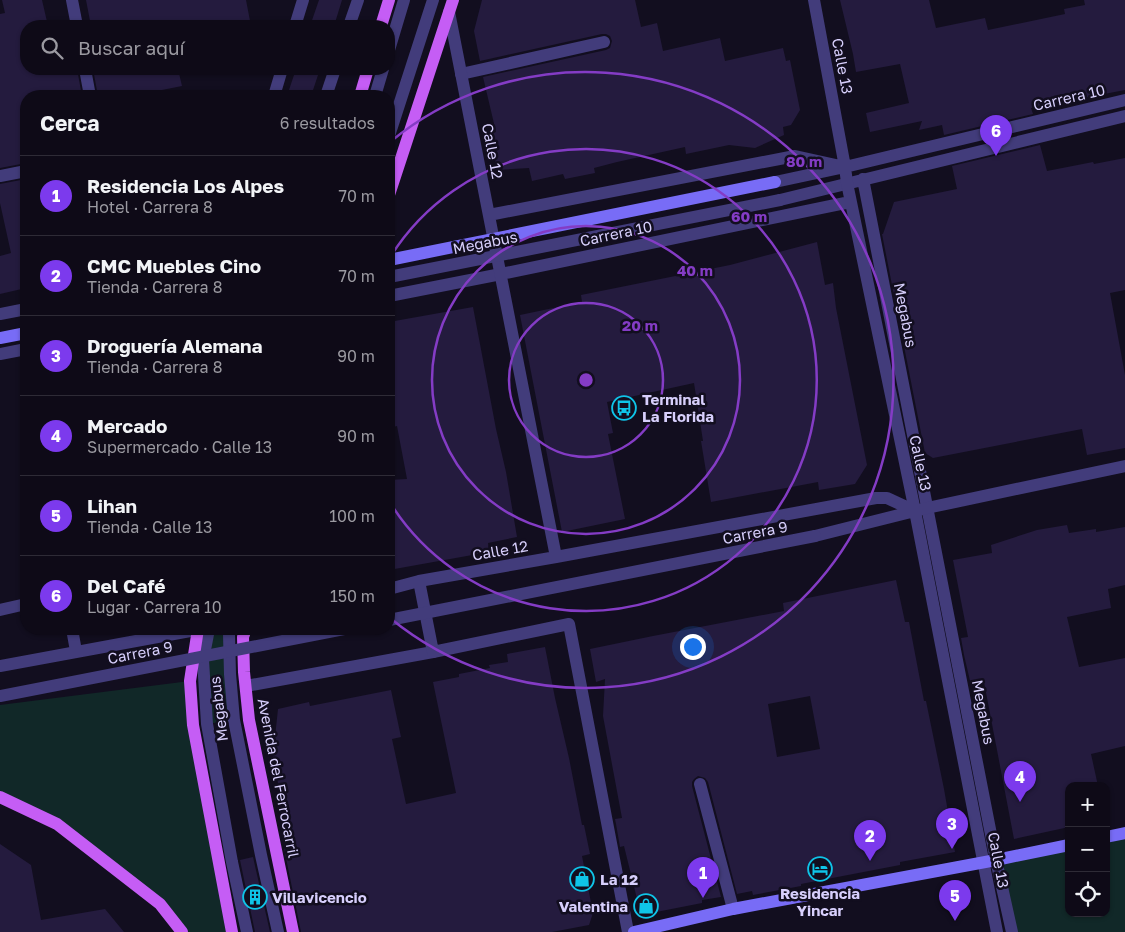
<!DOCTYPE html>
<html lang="es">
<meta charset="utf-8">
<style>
body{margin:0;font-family:"Golos Text",sans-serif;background:#1c1824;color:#f1f3f6}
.controls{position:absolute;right:15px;bottom:15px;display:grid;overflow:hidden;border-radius:10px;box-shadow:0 1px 4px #0004}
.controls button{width:45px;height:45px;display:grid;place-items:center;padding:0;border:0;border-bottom:1px solid #2e2b36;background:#0e0a17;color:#f1f3f6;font:25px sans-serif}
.you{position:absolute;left:692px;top:646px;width:18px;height:18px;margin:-12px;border:4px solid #fff;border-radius:50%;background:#1a73e8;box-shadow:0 0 0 8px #1a73e833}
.badge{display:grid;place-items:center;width:32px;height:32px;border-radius:50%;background:#7c3aed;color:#fff;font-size:16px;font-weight:700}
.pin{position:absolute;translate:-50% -41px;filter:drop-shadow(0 1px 2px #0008)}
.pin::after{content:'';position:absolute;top:26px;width:18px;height:15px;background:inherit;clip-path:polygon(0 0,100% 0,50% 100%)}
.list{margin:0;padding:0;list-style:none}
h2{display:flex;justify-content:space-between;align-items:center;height:65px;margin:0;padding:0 20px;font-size:21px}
h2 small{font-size:16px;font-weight:400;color:#9b9aa1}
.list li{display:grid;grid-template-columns:32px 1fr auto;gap:15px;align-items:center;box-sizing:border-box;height:80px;padding:0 20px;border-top:1px solid #2e2b36}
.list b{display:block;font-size:19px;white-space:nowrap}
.list p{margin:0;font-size:16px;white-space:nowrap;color:#9b9aa1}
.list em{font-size:16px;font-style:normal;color:#9b9aa1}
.icon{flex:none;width:28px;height:28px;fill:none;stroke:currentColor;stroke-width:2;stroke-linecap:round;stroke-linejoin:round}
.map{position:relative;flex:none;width:1125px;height:932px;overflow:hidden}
.search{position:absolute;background:#0e0a17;box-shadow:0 1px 4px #0004;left:20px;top:20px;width:375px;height:55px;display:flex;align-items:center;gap:12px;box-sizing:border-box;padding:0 18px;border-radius:20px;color:#9b9aa1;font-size:19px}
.panel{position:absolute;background:#0e0a17;box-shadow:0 1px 4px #0004;left:20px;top:90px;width:375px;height:545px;border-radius:20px}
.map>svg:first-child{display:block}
</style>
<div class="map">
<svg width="1125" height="932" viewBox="0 0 1125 932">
<rect width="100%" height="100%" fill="#120e1f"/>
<path fill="#112828" d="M 209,629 L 231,629 L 234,720 L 207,724 Z
M 190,681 L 232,932 L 182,932 L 160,904 L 57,824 L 0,797 L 0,705 Z
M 1125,833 L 1125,932 L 1012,932 L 996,860 L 1069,845 L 1069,913 L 1106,913 L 1106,837 Z"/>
<path fill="#241b3e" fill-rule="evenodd" d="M 2,0 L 42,0 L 48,26 L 26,26 L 26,69 L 77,69 L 82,96 L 26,96 L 26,163 L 0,168 L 0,14 L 5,13 Z
M 86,0 L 246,0 L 251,26 L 91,26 Z
M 319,0 L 342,0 L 334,26 L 310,26 Z
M 482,0 L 635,0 L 641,27 L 657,23 L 663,51 L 720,38 L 725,61 L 783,48 L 786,61 L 790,60 L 800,110 L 791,125 L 783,127 L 784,135 L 755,148 L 729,145 L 686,154 L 685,147 L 617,162 L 594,168 L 595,173 L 565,179 L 563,174 L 532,181 L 529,168 L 497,170 L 490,134 L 496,132 L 483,77 L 606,50 L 610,48 L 612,41 L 610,36 L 606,34 L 602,34 L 480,61 L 474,31 Z
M 840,0 L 929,0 L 936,28 L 985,18 L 988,30 L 1065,14 L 1064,9 L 1085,5 L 1084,0 L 1125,0 L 1125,90 L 1031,108 L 1033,114 L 944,135 L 942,125 L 919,130 L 922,121 L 870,132 L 866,113 L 909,103 L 900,64 L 856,72 L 853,54 Z
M 93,69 L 178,69 L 182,86 L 132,96 L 98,96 Z
M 296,69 L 320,69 L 311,96 L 287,96 Z
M 1040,145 L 1047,171 L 1093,162 L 1094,164 L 1125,158 L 1125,290 L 1110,293 L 1125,375 L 1125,448 L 1087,455 L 1082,429 L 933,458 L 925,453 L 882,234 L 883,234 L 894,202 L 957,189 L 952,166 Z
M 26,179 L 26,288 L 0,294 L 0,256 L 11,253 L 0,203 L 0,184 Z
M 817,242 L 825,285 L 833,283 L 836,308 L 867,465 L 855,484 L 819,490 L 818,482 L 711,502 L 701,441 L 703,441 L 694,383 L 607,402 L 613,433 L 608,434 L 625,519 L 562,532 L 520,315 L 582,302 L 581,295 L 730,265 Z
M 473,307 L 496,429 L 506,472 L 517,537 L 488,543 L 489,552 L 389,570 L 389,480 L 407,479 L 397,426 L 389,428 L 389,322 Z
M 1067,525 L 1069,533 L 1096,529 L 1096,532 L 1125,527 L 1125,585 L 1108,589 L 1111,608 L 1067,617 L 1079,667 L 1125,658 L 1125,746 L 1091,754 L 1098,786 L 1069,786 L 1069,827 L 1014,839 L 984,682 L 971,685 L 964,655 L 961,638 L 968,637 L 953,560 L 992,553 L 991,545 L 1037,530 Z
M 896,580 L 905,622 L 909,622 L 924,701 L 926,701 L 944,789 L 955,852 L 900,862 L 900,865 L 801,884 L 801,886 L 753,895 L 752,891 L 737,894 L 708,782 L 705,778 L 698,776 L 694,779 L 692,782 L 692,786 L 721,897 L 702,900 L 702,903 L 641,915 L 624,846 L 620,847 L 616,824 L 615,819 L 622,818 L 603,716 L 605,679 L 596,682 L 590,649 L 653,636 L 784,611 L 783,603 ZM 810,696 L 820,749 L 777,757 L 768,704 Z
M 545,647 L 555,698 L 569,758 L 582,825 L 584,825 L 590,854 L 582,856 L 593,913 L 589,925 L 552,932 L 301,932 L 284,848 L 290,847 L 273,756 L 278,709 L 309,702 L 310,706 L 391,690 L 401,737 L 392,739 L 406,804 L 456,793 L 433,682 L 459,677 L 459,674 L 490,668 L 489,665 L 508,662 L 507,654 Z
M 0,844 L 31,865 L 41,920 L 105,909 L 124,932 L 0,932 Z
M 253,857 L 270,932 L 255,932 L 240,860 Z"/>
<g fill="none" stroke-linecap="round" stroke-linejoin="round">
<path stroke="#423c7b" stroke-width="12" d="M 295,26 L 303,0
M 349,26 L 358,0
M 389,50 L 404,0
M 461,74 L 604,42
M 274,96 L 282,69
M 326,96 L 335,69
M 375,96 L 383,69
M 389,136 L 433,0
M 863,179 L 996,860 L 1012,932
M 780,200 L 1125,116
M 0,354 L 26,349
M 0,610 L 26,604
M 72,629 L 76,651
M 209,629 L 203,660 L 207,724 L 232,862 L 247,932
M 231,629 L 229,634 L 230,674 L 234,720 L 261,855 L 278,932
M 0,666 L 201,629
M 700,784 L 733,909"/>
<path stroke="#423c7b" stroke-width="12" d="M 389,296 L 501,274
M 246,686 L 433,652"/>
<path stroke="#423c7b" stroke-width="12" d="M 72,0 L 77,26
M 814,0 L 845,167 L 847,183 L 915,511 L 997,932
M 449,12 L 556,557 L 419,581 L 433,652 L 569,624 L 628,932
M 85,69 L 90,96
M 0,176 L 26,171
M 775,182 L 845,167 L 1125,100
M 489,215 L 795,156 L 845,167
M 501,274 L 850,202
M 0,314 L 26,309
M 815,536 L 927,508 L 1125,466
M 556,557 L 876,498 L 887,498 L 915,511
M 389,589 L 419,581"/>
<path stroke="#786cf6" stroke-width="12" d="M 0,338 L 26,333
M 1106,837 L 1125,833
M 634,932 L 733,909 L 996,860 L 1069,845"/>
<path stroke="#c55df5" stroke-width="12" d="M 381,26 L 389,0
M 360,96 L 368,69
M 389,195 L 453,0
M 198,629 L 190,681 L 193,725 L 232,932
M 246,629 L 243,637 L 244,672 L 249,720 L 293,932
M 0,797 L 57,824 L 160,904 L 182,932"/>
<path stroke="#423c7b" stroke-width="12" d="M 389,277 L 780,200"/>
<path stroke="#423c7b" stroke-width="12" d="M 389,620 L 815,536
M 0,696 L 344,629"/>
<path stroke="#786cf6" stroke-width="12" d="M 389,260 L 775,182"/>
</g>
<g fill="none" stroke="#843cc5" stroke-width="2.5">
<circle cx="586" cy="380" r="77"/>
<circle cx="586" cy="380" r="154"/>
<path d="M389 259A231 231 0 1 1 389 501"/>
<path d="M390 142A308 308 0 1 1 390 618"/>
</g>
<defs>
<g id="bus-ring" transform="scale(1.25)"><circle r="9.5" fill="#120e1f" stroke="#0fc4e8" stroke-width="1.5"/><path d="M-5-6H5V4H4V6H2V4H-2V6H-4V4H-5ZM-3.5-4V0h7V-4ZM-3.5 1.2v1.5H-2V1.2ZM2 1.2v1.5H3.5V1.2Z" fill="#0fc4e8"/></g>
<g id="hotel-ring" transform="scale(1.25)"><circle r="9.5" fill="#120e1f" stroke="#0fc4e8" stroke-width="1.5"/><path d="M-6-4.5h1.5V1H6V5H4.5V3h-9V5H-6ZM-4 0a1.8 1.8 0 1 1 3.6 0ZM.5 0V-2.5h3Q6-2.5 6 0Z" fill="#0fc4e8"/></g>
<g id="shop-ring" transform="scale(1.25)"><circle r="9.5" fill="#120e1f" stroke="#0fc4e8" stroke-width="1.5"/><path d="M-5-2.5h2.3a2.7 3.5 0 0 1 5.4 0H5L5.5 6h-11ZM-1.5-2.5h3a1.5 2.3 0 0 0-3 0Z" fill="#0fc4e8"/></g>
<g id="building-ring" transform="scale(1.25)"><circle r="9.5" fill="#120e1f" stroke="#0fc4e8" stroke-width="1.5"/><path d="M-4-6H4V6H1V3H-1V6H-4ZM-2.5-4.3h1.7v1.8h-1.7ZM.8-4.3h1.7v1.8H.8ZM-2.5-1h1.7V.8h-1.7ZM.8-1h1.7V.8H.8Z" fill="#0fc4e8"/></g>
</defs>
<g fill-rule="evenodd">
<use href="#bus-ring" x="624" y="408"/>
<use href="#hotel-ring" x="820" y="869"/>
<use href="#shop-ring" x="582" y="879"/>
<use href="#building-ring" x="255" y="897"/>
<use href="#shop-ring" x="646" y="906"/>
</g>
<g text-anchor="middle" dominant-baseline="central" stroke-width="5" stroke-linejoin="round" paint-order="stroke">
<g font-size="15" fill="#d7cffc" stroke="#120e1f">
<text transform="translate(843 66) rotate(79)">Calle 13</text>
<text transform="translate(1069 97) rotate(-13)">Carrera 10</text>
<text transform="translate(493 151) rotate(79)">Calle 12</text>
<text transform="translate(616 233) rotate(-12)">Carrera 10</text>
<text transform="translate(485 242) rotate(-11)">Megabus</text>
<text transform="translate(906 315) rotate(79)">Megabus</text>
<text transform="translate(921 463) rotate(78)">Calle 13</text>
<text transform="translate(755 532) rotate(-11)">Carrera 9</text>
<text transform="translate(500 550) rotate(-10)">Calle 12</text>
<text transform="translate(140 652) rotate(-11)">Carrera 9</text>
<text transform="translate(218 709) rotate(-97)">Megabus</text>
<text transform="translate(984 712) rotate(79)">Megabus</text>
<text transform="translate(279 778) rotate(79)">Avenida del Ferrocarril</text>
<text transform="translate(999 860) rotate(79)">Calle 13</text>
</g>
<g font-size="15" font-weight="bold" fill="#d7cffc" stroke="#120e1f" text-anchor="start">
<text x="642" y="399">Terminal<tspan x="642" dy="17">La Florida</tspan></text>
<text x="600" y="879">La 12</text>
<text x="820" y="893" text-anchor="middle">Residencia<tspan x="820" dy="17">Yincar</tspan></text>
<text x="272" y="897">Villavicencio</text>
<text x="628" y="906" text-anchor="end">Valentina</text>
</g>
</g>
<circle cx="586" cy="380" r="8" fill="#843cc5" stroke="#120e1f" stroke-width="2.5"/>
<g font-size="15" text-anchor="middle" font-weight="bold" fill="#843cc5" stroke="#120e1f" stroke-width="5" stroke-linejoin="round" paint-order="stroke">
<text x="804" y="167">80 m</text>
<text x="749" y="222">60 m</text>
<text x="695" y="276">40 m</text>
<text x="640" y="331">20 m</text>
</g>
</svg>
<div class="controls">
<button>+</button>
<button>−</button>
<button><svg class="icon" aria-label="locate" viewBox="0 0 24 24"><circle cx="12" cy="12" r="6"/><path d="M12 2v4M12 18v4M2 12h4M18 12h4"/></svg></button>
</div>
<div class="you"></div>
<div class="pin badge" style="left:703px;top:898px">1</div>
<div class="pin badge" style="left:870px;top:861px">2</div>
<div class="pin badge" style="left:952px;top:849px">3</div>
<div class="pin badge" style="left:1020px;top:802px">4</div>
<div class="pin badge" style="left:955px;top:921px">5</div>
<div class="pin badge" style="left:996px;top:156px">6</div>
<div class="search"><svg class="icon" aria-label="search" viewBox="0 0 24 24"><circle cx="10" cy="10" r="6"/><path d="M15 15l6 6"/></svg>Buscar aquí</div>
<section class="panel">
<h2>Cerca<small>6 resultados</small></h2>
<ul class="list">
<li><span class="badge">1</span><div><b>Residencia Los Alpes</b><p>Hotel · Carrera 8</p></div><em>70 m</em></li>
<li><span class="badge">2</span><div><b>CMC Muebles Cino</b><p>Tienda · Carrera 8</p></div><em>70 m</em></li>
<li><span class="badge">3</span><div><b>Droguería Alemana</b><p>Tienda · Carrera 8</p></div><em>90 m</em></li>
<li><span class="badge">4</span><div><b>Mercado</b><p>Supermercado · Calle 13</p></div><em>90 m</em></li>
<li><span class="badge">5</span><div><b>Lihan</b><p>Tienda · Calle 13</p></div><em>100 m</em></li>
<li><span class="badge">6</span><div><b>Del Café</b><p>Lugar · Carrera 10</p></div><em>150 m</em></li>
</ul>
</section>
</div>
